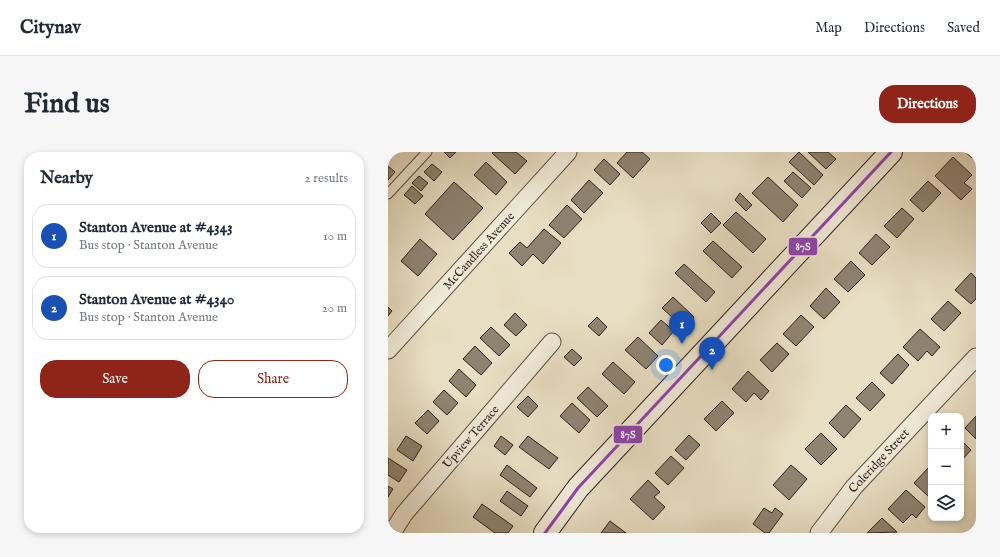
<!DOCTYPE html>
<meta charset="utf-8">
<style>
body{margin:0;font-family:"IM FELL English",serif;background:#f6f6f7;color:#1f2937}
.controls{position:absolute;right:12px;bottom:12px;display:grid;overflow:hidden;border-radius:8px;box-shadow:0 2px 6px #0003}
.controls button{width:36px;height:36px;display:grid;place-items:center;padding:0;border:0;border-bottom:1px solid #e0e1e3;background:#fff;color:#1f2937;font:20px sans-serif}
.you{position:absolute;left:278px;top:213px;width:14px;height:14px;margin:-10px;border:3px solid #fff;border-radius:50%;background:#1a73e8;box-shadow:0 0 0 6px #1a73e833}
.badge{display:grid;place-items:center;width:26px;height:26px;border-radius:50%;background:#8f2418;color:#fff;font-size:13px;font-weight:700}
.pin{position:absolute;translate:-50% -33px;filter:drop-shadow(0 1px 2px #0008)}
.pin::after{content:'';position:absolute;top:21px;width:14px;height:12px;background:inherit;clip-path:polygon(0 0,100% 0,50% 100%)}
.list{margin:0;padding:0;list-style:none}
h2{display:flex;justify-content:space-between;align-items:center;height:52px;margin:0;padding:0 16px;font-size:17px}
h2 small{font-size:13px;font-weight:400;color:#747a83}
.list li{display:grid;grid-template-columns:26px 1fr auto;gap:12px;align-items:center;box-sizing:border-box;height:64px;margin:0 8px 8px;padding:0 8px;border:1px solid #e0e1e3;border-radius:16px}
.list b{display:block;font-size:15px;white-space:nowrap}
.list p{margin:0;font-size:13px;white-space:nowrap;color:#747a83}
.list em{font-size:13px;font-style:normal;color:#747a83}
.actions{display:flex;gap:8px;padding:12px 16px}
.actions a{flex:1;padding:9px 0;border:1px solid #8f2418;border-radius:16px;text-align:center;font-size:14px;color:#8f2418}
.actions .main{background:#8f2418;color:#fff}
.icon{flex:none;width:22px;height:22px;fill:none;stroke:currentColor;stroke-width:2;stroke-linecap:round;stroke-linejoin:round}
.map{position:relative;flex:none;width:588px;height:381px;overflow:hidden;border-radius:16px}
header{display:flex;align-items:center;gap:24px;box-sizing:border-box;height:56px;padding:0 20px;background:#fff;border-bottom:1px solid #e0e1e3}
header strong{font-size:19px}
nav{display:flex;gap:22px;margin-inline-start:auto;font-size:14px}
.intro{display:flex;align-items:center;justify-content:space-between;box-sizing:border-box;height:96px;padding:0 24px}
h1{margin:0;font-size:28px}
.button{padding:10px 18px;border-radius:16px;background:#8f2418;color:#fff;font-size:14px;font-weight:700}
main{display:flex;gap:24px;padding:0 24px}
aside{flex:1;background:#fff;border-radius:16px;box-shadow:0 2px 6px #0003}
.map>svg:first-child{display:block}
</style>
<header>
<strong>Citynav</strong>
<nav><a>Map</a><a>Directions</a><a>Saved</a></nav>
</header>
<div class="intro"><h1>Find us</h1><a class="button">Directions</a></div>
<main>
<aside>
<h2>Nearby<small>2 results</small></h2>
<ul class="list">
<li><span class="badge" style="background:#1a4fb4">1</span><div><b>Stanton Avenue at #4343</b><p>Bus stop · Stanton Avenue</p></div><em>10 m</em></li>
<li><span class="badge" style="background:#1a4fb4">2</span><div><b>Stanton Avenue at #4340</b><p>Bus stop · Stanton Avenue</p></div><em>20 m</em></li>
</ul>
<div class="actions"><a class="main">Save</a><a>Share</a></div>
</aside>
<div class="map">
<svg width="588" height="381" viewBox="0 0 588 381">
<rect width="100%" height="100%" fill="#e8dec3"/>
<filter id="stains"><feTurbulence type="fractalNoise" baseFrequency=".005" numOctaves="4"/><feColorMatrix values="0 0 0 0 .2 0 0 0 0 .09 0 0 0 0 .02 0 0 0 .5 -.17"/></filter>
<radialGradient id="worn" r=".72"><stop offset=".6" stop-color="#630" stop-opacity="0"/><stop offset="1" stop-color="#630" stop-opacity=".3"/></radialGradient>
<path fill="#8f8372" stroke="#2e211b" d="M 56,0 L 68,0 L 62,6 Z
M 105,0 L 128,0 L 139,9 L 127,22 L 104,1 Z
M 239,0 L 254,0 L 262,7 L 245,26 L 229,11 Z
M 411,0 L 435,23 L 426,33 L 401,10 Z
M 420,0 L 440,0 L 448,7 L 438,17 Z
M 577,0 L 588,0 L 588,2 L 584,6 Z
M 565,5 L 584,23 L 576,31 L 584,37 L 573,48 L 547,24 Z
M 216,7 L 232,22 L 222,33 L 206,18 Z
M 98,10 L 119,30 L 108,43 L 86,23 Z
M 44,12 L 54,20 L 46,29 L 36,20 Z
M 0,14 L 7,20 L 0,28 Z
M 405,20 L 423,36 L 414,46 L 396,29 Z
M 31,24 L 40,31 L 33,39 L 24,31 Z
M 380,25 L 410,53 L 395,70 L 364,41 Z
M 201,28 L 215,41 L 196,61 L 183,48 Z
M 540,29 L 553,41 L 535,60 L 522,48 Z
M 66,30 L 95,56 L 65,88 L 37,62 Z
M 24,34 L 35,44 L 27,52 L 16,43 Z
M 352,41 L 364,53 L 358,59 L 347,48 Z
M 179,53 L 194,67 L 176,86 L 161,73 Z
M 514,56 L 526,67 L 509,86 L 496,74 Z
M 348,60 L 378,87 L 365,101 L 335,73 Z
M 323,61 L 333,71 L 323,81 L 313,71 Z
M 156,77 L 173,91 L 155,112 L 145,102 L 134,114 L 121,101 L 132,90 L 139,96 Z
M 488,82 L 502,95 L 484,113 L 471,101 Z
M 32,87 L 49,102 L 30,124 L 13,109 Z
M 325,89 L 354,115 L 344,126 L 315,99 Z
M 463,109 L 477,123 L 460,140 L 446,127 Z
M 296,112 L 327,140 L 318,150 L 287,121 Z
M 583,121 L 588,126 L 588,147 L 583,152 L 567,138 Z
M 438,136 L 452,150 L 436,167 L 422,154 Z
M 285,145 L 306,165 L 296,176 L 274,156 Z
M 560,149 L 573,161 L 556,179 L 543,167 Z
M 0,155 L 4,159 L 0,164 Z
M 127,161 L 139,173 L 128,184 L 116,173 Z
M 413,163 L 426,175 L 408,194 L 395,182 Z
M 209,165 L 219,175 L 211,184 L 200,174 Z
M 273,168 L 286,179 L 274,193 L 261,181 Z
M 103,175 L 122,193 L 111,204 L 92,186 Z
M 532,177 L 552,195 L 544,204 L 539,199 L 530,209 L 515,195 Z
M 250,185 L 270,204 L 258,217 L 237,198 Z
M 389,191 L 401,202 L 384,220 L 372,208 Z
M 87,194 L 104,211 L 93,223 L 75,207 Z
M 184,197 L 194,206 L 186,214 L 176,205 Z
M 510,202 L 521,213 L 504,232 L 492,221 Z
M 225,210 L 247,230 L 236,242 L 214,222 Z
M 71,217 L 88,233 L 78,245 L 61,229 Z
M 360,219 L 381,239 L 373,248 L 366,241 L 358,250 L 344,237 Z
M 484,230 L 497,243 L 482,259 L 468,246 Z
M 200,235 L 220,254 L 209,265 L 189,246 Z
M 56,238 L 70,251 L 59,263 L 45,250 Z
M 140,244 L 150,254 L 140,265 L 129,255 Z
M 334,249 L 346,261 L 328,279 L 316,267 Z
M 184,251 L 202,268 L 191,281 L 172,264 Z
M 458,253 L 473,267 L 456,286 L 441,271 Z
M 40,258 L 51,269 L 39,282 L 27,271 Z
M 588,264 L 588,287 L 577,276 Z
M 433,281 L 449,297 L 433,313 L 417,297 Z
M 301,283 L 312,293 L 298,308 L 287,298 Z
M 18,284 L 34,294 L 25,309 L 9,298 Z
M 113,284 L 125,293 L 117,303 L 106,294 Z
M 140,284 L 170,306 L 161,317 L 131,295 Z
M 573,288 L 583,298 L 573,309 Z
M 283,304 L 296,316 L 280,333 L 267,321 Z
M 0,306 L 19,318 L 11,330 L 0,323 Z
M 119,313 L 149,336 L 142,345 L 112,323 Z
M 403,313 L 419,327 L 401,348 L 385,333 Z
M 543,313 L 543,343 L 541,345 L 526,331 Z
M 260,328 L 272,340 L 266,345 L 277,355 L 265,368 L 242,347 Z
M 0,334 L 5,337 L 0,345 Z
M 518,338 L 537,355 L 528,366 L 524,362 L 515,371 L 500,357 Z
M 119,339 L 140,354 L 133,364 L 112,349 Z
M 94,352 L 125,374 L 120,381 L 107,381 L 85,365 Z
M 376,356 L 384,361 L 387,356 L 395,362 L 381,381 L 377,381 L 365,372 Z
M 494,366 L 509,380 L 479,381 Z
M 222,369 L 238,381 L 213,381 Z"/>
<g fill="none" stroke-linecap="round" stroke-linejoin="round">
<g stroke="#5c5045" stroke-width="11">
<path id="lane" d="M 0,42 L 39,0"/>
</g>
<g stroke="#5c5045" stroke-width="19">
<path id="street" d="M 0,198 L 180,0
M 4,381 L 16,362 L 164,190
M 431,381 L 466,335 L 588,205"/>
</g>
<g stroke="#2e211b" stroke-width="24">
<path id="secondary" d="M 157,381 L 190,336 L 503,0"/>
</g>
<use href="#lane" stroke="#f0ead8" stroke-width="9"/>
<use href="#street" stroke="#f0ead8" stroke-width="17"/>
<use href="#secondary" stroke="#f0ead8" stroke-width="22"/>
<g stroke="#f0ead8" stroke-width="6">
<path id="bus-1" d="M 157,381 L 190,336 L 503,0"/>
</g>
<use href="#bus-1" stroke="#8e44ad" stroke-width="3"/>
</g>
<g text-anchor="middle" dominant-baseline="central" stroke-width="3.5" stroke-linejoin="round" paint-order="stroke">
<g font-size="12" fill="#2e211b" stroke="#f0ead8">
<text transform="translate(91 99) rotate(-48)">McCandless Avenue</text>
<text transform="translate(83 285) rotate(-49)">Upview Terrace</text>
<text transform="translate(491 309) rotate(-47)">Coleridge Street</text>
</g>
</g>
<g stroke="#f0ead8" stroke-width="1.5">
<rect x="400" y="85" width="30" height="19" rx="4" fill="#8e44ad"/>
<rect x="225" y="273" width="30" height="19" rx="4" fill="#8e44ad"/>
</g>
<g font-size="11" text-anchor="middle" font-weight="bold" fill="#fff">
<text x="415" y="98">87S</text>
<text x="240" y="286">87S</text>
</g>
<rect width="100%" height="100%" filter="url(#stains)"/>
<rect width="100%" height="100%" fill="url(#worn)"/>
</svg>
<div class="controls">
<button>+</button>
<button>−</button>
<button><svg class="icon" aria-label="layers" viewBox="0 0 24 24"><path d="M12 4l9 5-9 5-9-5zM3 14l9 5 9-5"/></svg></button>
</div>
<div class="you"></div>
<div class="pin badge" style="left:294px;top:192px;background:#1a4fb4">1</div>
<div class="pin badge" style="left:324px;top:218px;background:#1a4fb4">2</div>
</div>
</main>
